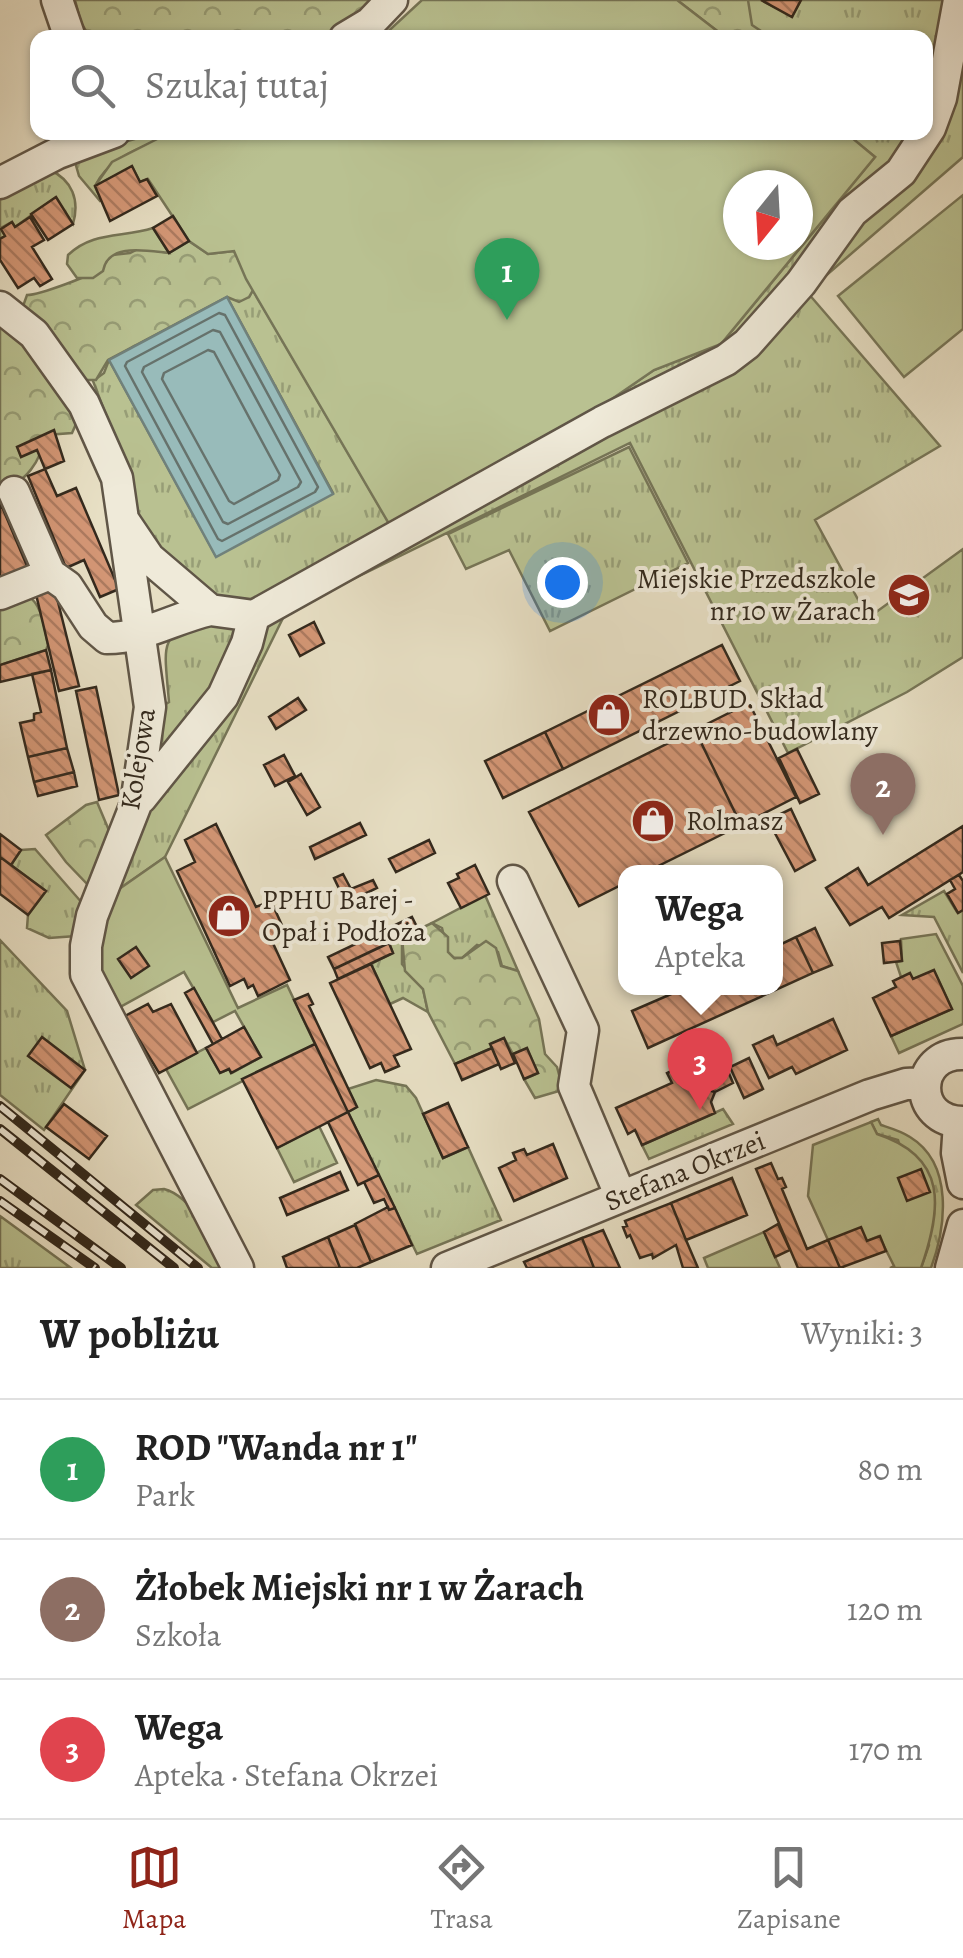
<!DOCTYPE html>
<html lang="pl">
<meta charset="utf-8">
<style>
body{margin:0;font-family:Alegreya,serif;background:#f6f6f6;color:#222}
.compass{position:absolute;left:723px;top:170px;width:90px;height:90px;border-radius:50%;background:#fff;box-shadow:0 2px 8px #0004;rotate:198deg}
.you{position:absolute;left:562px;top:582px;width:35px;height:35px;margin:-25px;border:8px solid #fff;border-radius:50%;background:#1a73e8;box-shadow:0 0 0 15px #1a73e833}
.badge{display:grid;place-items:center;width:65px;height:65px;border-radius:50%;background:#8f2418;color:#fff;font-size:32px;font-weight:700}
.pin{position:absolute;translate:-50% -82px;filter:drop-shadow(0 2px 5px #0008)}
.pin::after{content:'';position:absolute;top:52px;width:35px;height:30px;background:inherit;clip-path:polygon(0 0,100% 0,50% 100%)}
.popup{position:absolute;left:618px;top:865px;width:165px;height:130px;box-sizing:border-box;display:grid;place-content:center;border-radius:20px;background:#fff;filter:drop-shadow(0 2px 8px #0005);font-size:32px;white-space:nowrap;color:#767676}
.popup b{font-size:38px;color:#222}
.popup::after{content:'';position:absolute;left:50%;top:100%;margin-left:-20px;border:20px solid transparent;border-top-color:#fff}
.list{margin:0;padding:0;list-style:none}
h2{display:flex;justify-content:space-between;align-items:center;height:130px;margin:0;padding:0 40px;font-size:42px}
h2 small{font-size:32px;font-weight:400;color:#767676}
.list li{display:grid;grid-template-columns:65px 1fr auto;gap:30px;align-items:center;box-sizing:border-box;height:140px;padding:0 40px;border-top:2px solid #e0e0e0}
.list b{display:block;font-size:38px;white-space:nowrap}
.list p{margin:0;font-size:32px;white-space:nowrap;color:#767676}
.list em{font-size:32px;font-style:normal;color:#767676}
.icon{flex:none;width:55px;height:55px;fill:none;stroke:currentColor;stroke-width:2;stroke-linecap:round;stroke-linejoin:round}
.map{position:relative;flex:none;width:963px;height:1268px;overflow:hidden}
.search{position:absolute;background:#fff;box-shadow:0 2px 8px #0004;left:30px;right:30px;top:30px;height:110px;display:flex;align-items:center;gap:25px;box-sizing:border-box;padding:0 35px;border-radius:20px;color:#767676;font-size:38px}
.sheet{height:550px;background:#fff}
nav{display:flex;justify-content:space-around;align-items:center;box-sizing:border-box;height:140px;border-top:2px solid #e0e0e0;background:#fff;font-size:28px;color:#767676}
nav a{display:grid;justify-items:center;gap:5px}
nav .on{color:#8f2418}
.map>svg:first-child{display:block}
</style>
<div class="map">
<svg width="963" height="1268" viewBox="0 0 963 1268">
<defs>
<pattern id="grass-tufts" width="24" height="20" patternUnits="userSpaceOnUse" patternTransform="scale(2.5)"><rect width="24" height="20" fill="#b9c191"/><path d="M3 7l-1-3M5 7V3M7 7l1-3M15 17l-1-3M17 17v-4M19 17l1-3" fill="none" stroke="#979d76"/></pattern>
<pattern id="forest-crowns" width="20" height="18" patternUnits="userSpaceOnUse" patternTransform="scale(2.5)"><rect width="20" height="18" fill="#b9c191"/><path d="M2 6a3 3 0 1 1 6 0M12 15a3 3 0 1 1 6 0" fill="none" stroke="#979d76"/></pattern>
<pattern id="building-back-hatch" width="6" height="6" patternUnits="userSpaceOnUse" patternTransform="scale(2.5)"><rect width="6" height="6" fill="#d39675"/><path d="M-1 5l2 2M0 0l6 6M5-1l2 2" fill="none" stroke="#ac7a5f"/></pattern>
</defs>
<rect width="100%" height="100%" fill="#e7dfc4"/>
<filter id="stains"><feTurbulence type="fractalNoise" baseFrequency=".002" numOctaves="4"/><feColorMatrix values="0 0 0 0 .2 0 0 0 0 .09 0 0 0 0 .02 0 0 0 .5 -.17"/></filter>
<radialGradient id="worn" r=".72"><stop offset=".6" stop-color="#630" stop-opacity="0"/><stop offset="1" stop-color="#630" stop-opacity=".3"/></radialGradient>
<path fill="url(#grass-tufts)" stroke="#767557" stroke-width="2.5" d="M 677,0 L 761,0 L 792,16 L 801,0 L 963,0 L 959,64 L 963,69 L 963,157 L 807,292 L 940,446 L 815,520 L 868,618 L 963,549 L 963,657 L 907,692 L 788,753 L 630,443 L 286,612 L 165,857 L 112,894 L 156,710 L 169,702 C 163,632 159,644 216,603 L 137,526 L 117,444 L 93,381 L 104,373 L 109,360 L 216,556 L 333,493 L 227,297 L 249,297 L 253,290 L 392,528 L 606,403 L 654,370 L 721,344 L 875,157 L 845,133 L 926,132 L 926,38 L 725,37 Z
M 155,133 L 171,135 C 141,148 110,156 95,186 L 102,200 L 100,201 L 79,176 L 75,162 L 80,155 Z
M 50,170 C 72,180 80,200 73,224 L 55,198 L 15,227 L 12,222 L 1,228 L 5,236 L 0,239 L 0,199 Z
M 629,447 L 688,563 L 550,631 L 509,550 L 466,569 L 448,534 Z
M 35,849 L 83,904 L 76,936 L 49,938 L 27,928 L 28,915 L 46,891 L 11,865 L 21,850 Z
M 944,891 L 957,912 L 963,910 L 963,973 L 934,917 L 902,915 Z
M 485,895 L 518,971 L 502,966 L 498,952 L 477,945 L 462,958 L 454,958 L 448,953 L 442,928 L 432,923 Z
M 402,937 L 402,964 L 423,989 L 428,1012 L 403,998 L 390,1004 L 371,964 L 393,953 L 389,943 Z
M 0,940 L 67,1011 L 85,1070 L 44,1130 L 0,1095 Z
M 376,1080 L 406,1086 L 416,1098 L 443,1158 L 468,1147 L 501,1220 L 417,1254 L 348,1112 L 357,1107 L 348,1089 Z
M 723,1109 L 733,1124 L 649,1159 L 642,1145 Z
M 878,1119 L 881,1125 C 890,1128 901,1131 910,1137 C 954,1164 946,1227 931,1268 L 921,1268 L 929,1245 L 898,1140 L 877,1134 L 871,1122 Z
M 319,1126 L 337,1163 L 294,1182 L 277,1148 Z
M 164,1189 C 192,1196 216,1243 226,1268 L 212,1268 L 136,1205 L 153,1190 Z
M 0,1216 L 71,1268 L 0,1268 Z"/>
<path fill="url(#forest-crowns)" stroke="#767557" stroke-width="2.5" d="M 75,0 L 392,0 L 343,38 L 90,37 L 81,23 Z
M 677,0 L 748,0 L 752,25 L 770,37 L 725,37 Z
M 189,241 L 208,254 L 234,251 L 253,290 L 249,297 L 239,302 L 227,297 L 108,360 L 96,380 L 83,380 L 22,309 L 27,295 C 39,295 94,275 102,267 C 106,263 108,258 112,255 L 130,253 L 140,248 L 169,253 Z
M 0,313 C 29,345 61,384 76,424 L 72,433 L 46,435 C 41,459 26,486 0,487 Z
M 27,595 C 43,605 44,628 48,645 L 46,650 L 0,665 L 0,601 Z
M 97,802 L 113,840 L 91,888 L 66,862 L 46,835 L 86,805 Z
M 432,923 L 448,937 L 448,952 L 454,958 L 462,958 L 486,941 L 496,948 L 501,966 L 518,971 L 539,1019 L 545,1054 L 557,1067 L 561,1082 L 559,1091 L 535,1098 L 524,1079 L 538,1073 L 527,1049 L 513,1054 L 504,1038 L 491,1044 L 492,1048 L 455,1064 L 428,1012 L 423,989 L 405,971 L 402,937 Z"/>
<path fill="#b9c191" stroke="#767557" stroke-width="2.5" fill-rule="evenodd" d="M 422,0 L 677,0 L 725,37 L 382,37 Z
M 171,132 L 845,132 L 875,157 L 721,344 L 654,370 L 606,403 L 392,529 L 246,279 L 234,251 L 208,254 L 189,241 L 148,179 L 140,182 L 132,167 L 95,186 L 112,162 ZM 738,185 L 798,185 L 798,245 L 738,245 Z
M 963,195 L 963,329 L 904,377 L 838,296 Z
M 153,228 L 169,253 C 148,251 108,242 103,271 L 93,278 L 77,278 L 67,264 L 68,255 C 93,231 122,238 153,228 Z
M 165,857 L 238,1008 L 287,985 L 315,1044 L 188,1109 L 166,1069 L 206,1048 L 220,1073 L 229,1069 L 232,1073 L 261,1057 L 235,1011 L 213,1022 L 184,972 L 120,1007 L 101,977 L 97,963 L 112,894 Z
M 936,934 L 963,986 L 963,1024 L 899,1053 L 891,1036 L 952,1009 L 934,971 L 913,979 L 901,977 L 896,962 L 902,961 L 901,939 Z
M 871,1122 L 877,1134 C 948,1157 942,1208 921,1268 L 890,1268 L 894,1266 L 879,1236 L 867,1241 L 828,1240 L 808,1196 L 813,1145 Z
M 764,1232 L 780,1268 L 708,1268 L 704,1258 Z"/>
<path fill="#98bbba" stroke="#70817b" stroke-width="2.5" d="M 227,297 L 333,494 L 216,557 L 109,360 Z"/>
<g fill="none" stroke-linecap="round" stroke-linejoin="round">
<path stroke="#66726c" stroke-width="2.5" d="M 219,313 L 225,315 L 318,487 L 315,492 L 222,541 L 218,539 L 125,366 L 127,362 Z
M 213,330 L 220,332 L 301,482 L 298,487 L 228,524 L 223,522 L 142,372 L 144,367 Z
M 208,350 L 214,352 L 280,475 L 278,480 L 234,504 L 229,501 L 162,379 L 164,373 Z"/>
</g>
<path fill="url(#building-back-hatch)" stroke="#33291d" stroke-width="2.5" d="M 761,0 L 801,0 L 792,17 Z
M 132,166 L 140,182 L 147,179 L 157,196 L 110,221 L 95,186 Z
M 56,197 L 73,224 L 48,240 L 31,214 Z
M 173,216 L 189,241 L 169,253 L 153,228 Z
M 30,217 L 44,240 L 32,247 L 52,279 L 40,286 L 34,278 L 18,288 L 0,260 L 0,239 L 5,236 L 1,229 L 12,222 L 15,227 Z
M 54,430 L 64,461 L 45,469 L 37,450 L 21,457 L 17,447 Z
M 45,469 L 57,496 L 76,488 L 119,589 L 100,597 L 84,560 L 66,568 L 28,476 Z
M 0,502 L 30,573 L 0,586 Z
M 54,586 L 79,686 L 59,691 L 35,590 Z
M 314,622 L 324,643 L 300,656 L 289,635 Z
M 722,645 L 740,681 L 563,769 L 545,732 Z
M 46,650 L 51,670 L 0,682 L 0,665 Z
M 51,670 L 67,748 L 28,757 L 20,723 L 34,720 L 34,714 L 41,712 L 32,674 Z
M 96,687 L 119,795 L 99,800 L 76,691 Z
M 298,698 L 306,710 L 276,729 L 269,717 Z
M 749,703 L 796,797 L 741,825 L 695,730 Z
M 695,730 L 741,825 L 646,872 L 625,872 L 625,883 L 579,906 L 529,812 Z
M 545,732 L 563,769 L 503,798 L 485,761 Z
M 67,748 L 74,772 L 34,782 L 28,757 Z
M 797,749 L 819,794 L 800,803 L 779,758 Z
M 284,755 L 295,776 L 275,786 L 264,765 Z
M 74,772 L 77,786 L 38,796 L 34,782 Z
M 301,774 L 320,807 L 307,815 L 288,782 Z
M 791,809 L 815,860 L 795,871 L 768,820 Z
M 360,823 L 366,835 L 315,859 L 310,847 Z
M 216,824 L 256,907 L 271,901 L 285,932 L 271,939 L 290,980 L 258,996 L 253,985 L 248,988 L 244,979 L 230,986 L 177,871 L 195,862 L 185,840 Z
M 963,826 L 963,872 L 889,918 L 882,907 L 850,925 L 826,888 L 858,868 L 868,885 Z
M 0,834 L 21,850 L 11,865 L 0,857 Z
M 429,840 L 435,853 L 396,872 L 389,859 Z
M 0,857 L 46,891 L 28,915 L 0,894 Z
M 475,865 L 489,894 L 461,908 L 448,883 L 459,878 L 457,874 Z
M 343,874 L 351,889 L 373,880 L 377,888 L 346,903 L 334,878 Z
M 959,875 L 963,881 L 963,910 L 958,913 L 947,894 L 955,889 L 950,880 Z
M 412,917 L 418,929 L 334,969 L 328,957 Z
M 815,928 L 832,965 L 813,973 L 796,937 Z
M 796,937 L 813,973 L 648,1048 L 632,1011 L 685,988 L 775,988 L 775,947 Z
M 900,941 L 902,961 L 884,963 L 882,943 Z
M 389,943 L 393,953 L 338,979 L 334,969 Z
M 136,947 L 149,966 L 131,978 L 118,959 Z
M 371,964 L 411,1049 L 394,1056 L 399,1066 L 385,1072 L 381,1063 L 370,1068 L 330,983 Z
M 934,970 L 952,1009 L 891,1036 L 873,998 L 896,987 L 893,981 L 910,973 L 913,979 Z
M 194,988 L 222,1039 L 213,1044 L 185,993 Z
M 308,994 L 313,1004 L 309,1006 L 357,1107 L 348,1112 L 294,1000 Z
M 148,1004 L 153,1012 L 171,1004 L 197,1053 L 159,1073 L 125,1016 Z
M 833,1019 L 847,1050 L 796,1074 L 792,1067 L 769,1078 L 753,1045 L 773,1036 L 777,1045 Z
M 244,1027 L 261,1057 L 231,1073 L 229,1069 L 220,1073 L 206,1048 Z
M 42,1037 L 85,1070 L 71,1088 L 28,1056 Z
M 504,1038 L 515,1063 L 501,1069 L 490,1044 Z
M 315,1044 L 348,1112 L 277,1148 L 242,1079 Z
M 492,1048 L 499,1064 L 462,1080 L 455,1064 Z
M 527,1048 L 538,1073 L 524,1079 L 513,1054 Z
M 719,1050 L 733,1083 L 715,1092 L 704,1089 L 690,1062 Z
M 749,1058 L 763,1089 L 744,1098 L 730,1067 Z
M 690,1062 L 704,1089 L 715,1092 L 711,1102 L 715,1113 L 642,1145 L 635,1130 L 628,1134 L 616,1108 L 672,1083 L 667,1073 Z
M 448,1103 L 468,1147 L 443,1158 L 423,1114 Z
M 64,1104 L 107,1136 L 89,1159 L 46,1127 Z
M 348,1112 L 379,1175 L 358,1185 L 328,1122 Z
M 553,1144 L 567,1178 L 514,1201 L 499,1168 L 516,1160 L 513,1153 L 524,1149 L 527,1155 Z
M 771,1163 L 778,1179 L 782,1178 L 786,1187 L 782,1189 L 807,1249 L 828,1240 L 840,1268 L 798,1268 L 756,1169 Z
M 921,1169 L 930,1192 L 907,1201 L 898,1178 Z
M 340,1172 L 348,1190 L 287,1215 L 280,1198 Z
M 379,1175 L 395,1208 L 389,1210 L 384,1199 L 374,1203 L 364,1182 Z
M 732,1178 L 747,1215 L 686,1240 L 671,1203 Z
M 671,1203 L 686,1240 L 698,1268 L 683,1268 L 676,1245 L 653,1258 L 652,1254 L 640,1258 L 630,1235 L 627,1237 L 623,1227 L 627,1226 L 625,1221 Z
M 388,1207 L 389,1210 L 395,1208 L 412,1245 L 371,1262 L 355,1224 Z
M 778,1224 L 790,1250 L 775,1257 L 764,1232 Z
M 355,1225 L 371,1262 L 357,1268 L 340,1268 L 328,1237 Z
M 861,1227 L 867,1241 L 880,1236 L 886,1251 L 840,1268 L 828,1240 Z
M 603,1230 L 620,1268 L 594,1268 L 582,1238 Z
M 328,1237 L 340,1268 L 287,1268 L 283,1257 Z
M 582,1238 L 594,1268 L 527,1268 L 524,1262 Z"/>
<g fill="none" stroke-linecap="round" stroke-linejoin="round">
<g stroke="#605647" stroke-width="35">
<path id="minor" d="M 57,0 L 70,38
M 345,38 L 370,23 L 392,0
M 0,183 L 58,153 L 114,132
M 0,307 L 34,334 L 84,404 L 117,478 L 150,707 L 136,804 L 92,916 L 86,946 L 86,974 L 238,1268
M 14,492 L 50,574 L 67,586 L 93,626 L 107,638 C 144,638 174,618 210,610
M 124,521 L 149,558 L 210,610 L 254,616 L 602,422 L 726,360 L 747,344 L 801,283 L 852,212 L 901,172 L 930,128 L 941,98 L 959,0
M 0,594 L 50,574
M 141,798 L 223,696 L 247,643 L 254,616
M 513,881 L 583,1030 L 574,1086 L 621,1197
M 963,1054 C 913,1053 912,1122 963,1122
M 959,1123 L 957,1153 L 963,1183
M 447,1268 L 870,1095 L 906,1084 L 925,1083
M 951,1268 L 963,1225"/>
</g>
<use href="#minor" stroke="#efead9" stroke-width="30"/>
<g stroke="#33291d" stroke-width="10">
<path id="rail" d="M 0,1106 L 198,1268
M 0,1129 L 174,1268
M 0,1179 L 121,1268
M 0,1201 L 95,1268"/>
</g>
<use href="#rail" stroke="#efead9" stroke-width="6" stroke-dasharray="19" stroke-linecap="butt"/>
</g>
<defs>
<g id="school-disc" transform="scale(2.25)"><circle r="9.5" fill="#8f2418" stroke="#efead9"/><path d="M0-5L7-2L0 1L-7-2ZM-4 1L0 2.5L4 1V4Q0 6-4 4Z" fill="#fff"/></g>
<g id="shop-disc" transform="scale(2.25)"><circle r="9.5" fill="#8f2418" stroke="#efead9"/><path d="M-5-2.5h2.3a2.7 3.5 0 0 1 5.4 0H5L5.5 6h-11ZM-1.5-2.5h3a1.5 2.3 0 0 0-3 0Z" fill="#fff"/></g>
</defs>
<g fill-rule="evenodd">
<use href="#school-disc" x="909" y="595"/>
<use href="#shop-disc" x="609" y="715"/>
<use href="#shop-disc" x="653" y="821"/>
<use href="#shop-disc" x="229" y="916"/>
</g>
<g text-anchor="middle" dominant-baseline="central" stroke-width="8" stroke-linejoin="round" paint-order="stroke">
<g font-size="28" fill="#33291d" stroke="#efead9" text-anchor="start">
<text x="876" y="579" text-anchor="end">Miejskie Przedszkole<tspan x="876" dy="32">nr 10 w Żarach</tspan></text>
<text x="642" y="699">ROLBUD. Skład<tspan x="642" dy="32">drzewno-budowlany</tspan></text>
<text x="686" y="821">Rolmasz</text>
<text x="262" y="900">PPHU Barej -<tspan x="262" dy="32">Opał i Podłoża</tspan></text>
</g>
<g font-size="28" fill="#33291d" stroke="#efead9">
<text transform="translate(138 759) rotate(-81)">Kolejowa</text>
<text transform="translate(685 1171) rotate(-22)">Stefana Okrzei</text>
</g>
</g>
<rect width="100%" height="100%" filter="url(#stains)"/>
<rect width="100%" height="100%" fill="url(#worn)"/>
</svg>
<svg class="compass" viewBox="-18 -18 36 36"><path d="M0-13l5 13h-10z" fill="#e53935"/><path d="M0 13l5-13h-10z" fill="#767676"/></svg>
<div class="you"></div>
<div class="pin badge" style="left:507px;top:320px;background:#2e9e5b">1</div>
<div class="pin badge" style="left:883px;top:835px;background:#8d6e63">2</div>
<div class="pin badge" style="left:700px;top:1110px;background:#e0444e">3</div>
<div class="popup"><b>Wega</b>Apteka</div>
<div class="search"><svg class="icon" aria-label="search" viewBox="0 0 24 24"><circle cx="10" cy="10" r="6"/><path d="M15 15l6 6"/></svg>Szukaj tutaj</div>
</div>
<section class="sheet">
<h2>W pobliżu<small>Wyniki: 3</small></h2>
<ul class="list">
<li><span class="badge" style="background:#2e9e5b">1</span><div><b>ROD &quot;Wanda nr 1&quot;</b><p>Park</p></div><em>80 m</em></li>
<li><span class="badge" style="background:#8d6e63">2</span><div><b>Żłobek Miejski nr 1 w Żarach</b><p>Szkoła</p></div><em>120 m</em></li>
<li><span class="badge" style="background:#e0444e">3</span><div><b>Wega</b><p>Apteka · Stefana Okrzei</p></div><em>170 m</em></li>
</ul>
</section>
<nav>
<a class="on"><svg class="icon" aria-label="map" viewBox="0 0 24 24"><path d="M3 6l6-2 6 2 6-2v14l-6 2-6-2-6 2zM9 4v14M15 6v14"/></svg>Mapa</a>
<a><svg class="icon" aria-label="directions" viewBox="0 0 24 24"><path d="M12 3l9 9-9 9-9-9zM9 14v-3h6M13 9l2 2-2 2"/></svg>Trasa</a>
<a><svg class="icon" aria-label="saved" viewBox="0 0 24 24"><path d="M7 4h10v16l-5-4-5 4z"/></svg>Zapisane</a>
</nav>
